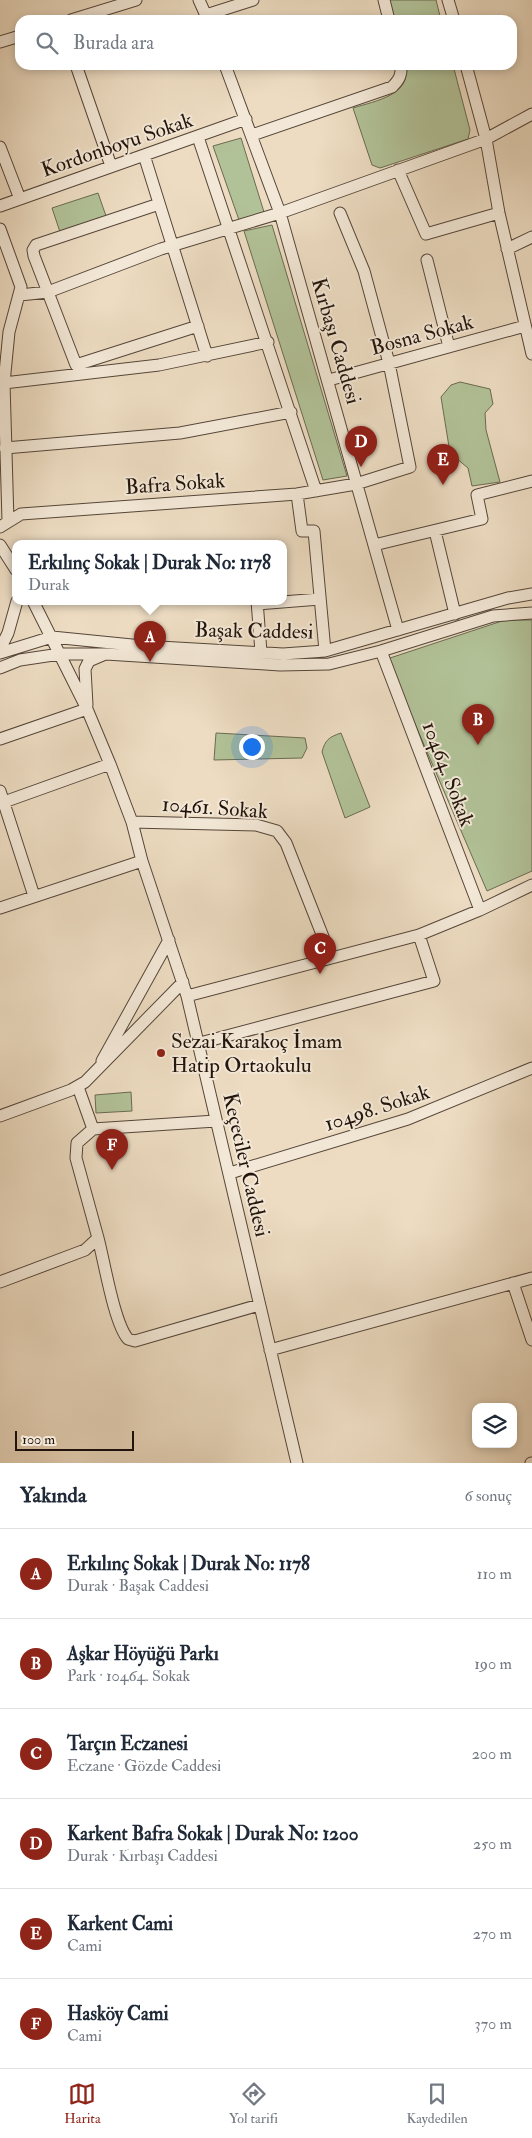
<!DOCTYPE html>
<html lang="tr">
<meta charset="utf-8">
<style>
body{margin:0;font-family:"IM FELL Double Pica",serif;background:#f2f2f3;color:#1f2937}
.controls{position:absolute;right:15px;bottom:15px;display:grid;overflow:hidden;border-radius:10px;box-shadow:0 2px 8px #0003}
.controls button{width:45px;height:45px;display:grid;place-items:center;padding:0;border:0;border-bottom:1px solid #e0e1e3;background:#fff;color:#1f2937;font:25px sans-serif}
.scale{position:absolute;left:15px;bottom:12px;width:119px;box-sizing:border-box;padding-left:5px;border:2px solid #22140c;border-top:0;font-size:14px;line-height:18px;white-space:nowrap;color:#22140c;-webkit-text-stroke:4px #f3e8d7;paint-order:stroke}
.you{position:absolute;left:251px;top:746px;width:18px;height:18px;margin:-12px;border:4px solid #fff;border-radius:50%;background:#1a73e8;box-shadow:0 0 0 8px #1a73e833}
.badge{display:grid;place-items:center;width:32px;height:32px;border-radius:50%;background:#8f2418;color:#fff;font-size:16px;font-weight:700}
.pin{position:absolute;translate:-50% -41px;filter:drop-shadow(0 1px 2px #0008)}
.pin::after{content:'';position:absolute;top:26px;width:18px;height:15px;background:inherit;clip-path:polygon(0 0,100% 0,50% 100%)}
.popup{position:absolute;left:12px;top:540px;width:275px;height:65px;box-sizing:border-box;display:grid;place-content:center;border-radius:10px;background:#fff;filter:drop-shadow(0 1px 4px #0005);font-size:16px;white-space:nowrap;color:#747a83}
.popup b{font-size:19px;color:#1f2937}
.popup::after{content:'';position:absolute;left:50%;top:100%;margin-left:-10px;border:10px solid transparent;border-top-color:#fff}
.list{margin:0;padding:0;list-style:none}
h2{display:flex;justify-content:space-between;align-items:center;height:65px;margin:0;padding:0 20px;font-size:21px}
h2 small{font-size:16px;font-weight:400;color:#747a83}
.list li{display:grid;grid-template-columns:32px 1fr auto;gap:15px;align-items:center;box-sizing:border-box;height:90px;padding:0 20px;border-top:1px solid #e0e1e3}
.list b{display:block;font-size:19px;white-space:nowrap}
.list p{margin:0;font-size:16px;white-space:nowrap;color:#747a83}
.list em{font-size:16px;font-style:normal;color:#747a83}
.icon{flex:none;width:28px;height:28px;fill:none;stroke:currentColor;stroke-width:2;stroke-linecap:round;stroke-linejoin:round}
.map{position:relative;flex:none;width:532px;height:1463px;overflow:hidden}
.search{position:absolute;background:#fff;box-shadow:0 2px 8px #0003;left:15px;right:15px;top:15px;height:55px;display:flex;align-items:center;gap:12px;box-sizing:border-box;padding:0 18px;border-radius:15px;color:#747a83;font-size:19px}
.sheet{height:605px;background:#fff}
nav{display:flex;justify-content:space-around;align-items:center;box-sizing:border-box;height:70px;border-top:1px solid #e0e1e3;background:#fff;font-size:14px;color:#747a83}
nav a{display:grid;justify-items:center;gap:2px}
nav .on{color:#8f2418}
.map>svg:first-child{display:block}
</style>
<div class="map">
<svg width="532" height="1463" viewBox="0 0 532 1463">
<rect width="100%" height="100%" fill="#eddcc2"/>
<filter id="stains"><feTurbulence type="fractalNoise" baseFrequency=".004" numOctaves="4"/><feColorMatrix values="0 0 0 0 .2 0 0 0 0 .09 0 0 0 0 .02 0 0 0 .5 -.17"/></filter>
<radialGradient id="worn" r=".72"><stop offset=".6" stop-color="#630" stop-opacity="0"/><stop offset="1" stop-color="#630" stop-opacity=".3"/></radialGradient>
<path fill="#b2c298" stroke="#6a6b52" d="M 389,0 L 436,0 L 441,20 L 394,20 Z
M 405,65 L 453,65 L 470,130 L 468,139 L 380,168 L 372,165 L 353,108 C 375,101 413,95 405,65 Z
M 241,138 L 264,212 L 239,220 L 213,146 Z
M 98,193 L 106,216 L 60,232 L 52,208 Z
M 272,225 L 347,476 L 323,480 L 244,231 Z
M 460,382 L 490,389 L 493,404 L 485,413 L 486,430 L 500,482 L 472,486 L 468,468 L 450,453 L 441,397 L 451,385 Z
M 505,620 L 532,620 L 532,871 L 487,891 L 387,659 Z
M 216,733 L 305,738 L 307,748 L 302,758 L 214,760 Z
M 341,733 L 370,807 L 345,818 L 322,752 C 325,740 329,737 341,733 Z
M 131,1092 L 132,1111 L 96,1113 L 95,1095 Z"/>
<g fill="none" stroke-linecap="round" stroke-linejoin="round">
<g stroke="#55463a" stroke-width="13">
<path id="minor" d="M 199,0 L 208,20
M 384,0 L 389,20
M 448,0 L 454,20
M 206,15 L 253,0
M 71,20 L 136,0
M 0,42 L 20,36
M 76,65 L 111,166
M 225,65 L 280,213 L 398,630
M 466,65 L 486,139 L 499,213 L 532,354
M 252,135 L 392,87 C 399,80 402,75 401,65
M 198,137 L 316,491
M 0,147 L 20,199
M 144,155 L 207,356
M 398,170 L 426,234 L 499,213
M 159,204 L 36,245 L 33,250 L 34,256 L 76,365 L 198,326
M 0,206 L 246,119
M 0,229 L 21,287 L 9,332 L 4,383 L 8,521
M 507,249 L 532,237
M 427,260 L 449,347
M 20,295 L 48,292 L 161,249 L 280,213 L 486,139 L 532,114
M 329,380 L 525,326
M 4,383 L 159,365 L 268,342
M 5,448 L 180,433 L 291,412
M 297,494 L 302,531 L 314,531 L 325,651
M 0,527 L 21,514 L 297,494 L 356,484 L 410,467 L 389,363 L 364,271 L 340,213
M 435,531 L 455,614
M 0,545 L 16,570
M 374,545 L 482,519 L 477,495 L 532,481
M 33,601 L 87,709 L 110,764 L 132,822 L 142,861 L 187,996 L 297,1463
M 257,601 L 261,652
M 257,604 L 320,599
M 0,649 L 8,633 L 17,601
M 381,651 L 480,910
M 0,653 L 52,637 L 142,646 L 283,654 L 325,651 L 508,598 L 532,594
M 0,668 L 20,660 L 60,654 L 106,654 L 280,665 L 329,664 L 381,651 L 493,616 L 532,613
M 87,705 L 85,669 L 89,661 L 103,655
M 0,739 L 87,709
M 0,791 L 34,896
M 4,802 L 110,764
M 132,822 L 256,825 L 277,831 L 286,843 L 331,957
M 0,908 L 142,861
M 187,996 L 419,935 L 480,910 L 532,885
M 200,1043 L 434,981 L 419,935
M 102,1061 L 169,940
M 78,1087 L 93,1129 L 216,1121
M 0,1116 L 71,1090 L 85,1082 L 183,982
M 230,1173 L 408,1119 L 532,1068
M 98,1238 C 104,1260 114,1323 128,1339 L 135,1341 L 259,1305
M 0,1282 L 85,1250 L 98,1238 L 76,1158 L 77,1143 L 93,1129
M 513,1283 L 532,1340
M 270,1350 L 532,1278
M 531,1463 L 532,1463"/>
</g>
<use href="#minor" stroke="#f3e8d7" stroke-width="11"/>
</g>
<circle fill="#8f2418" stroke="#f3e8d7" stroke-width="2" cx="161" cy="1053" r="5"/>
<g text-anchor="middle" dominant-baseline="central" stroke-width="4" stroke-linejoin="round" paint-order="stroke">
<g font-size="21" fill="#22140c" stroke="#f3e8d7">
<text transform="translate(117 145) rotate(-19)">Kordonboyu Sokak</text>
<text transform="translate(422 335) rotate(-15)">Bosna Sokak</text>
<text transform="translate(336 341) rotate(74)">Kırbaşı Caddesi</text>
<text transform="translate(175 484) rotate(-4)">Bafra Sokak</text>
<text transform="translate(254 631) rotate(1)">Başak Caddesi</text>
<text transform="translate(448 774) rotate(69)">10464. Sokak</text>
<text transform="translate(215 808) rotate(4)">10461. Sokak</text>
<text transform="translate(377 1108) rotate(-18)">10498. Sokak</text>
<text transform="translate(246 1165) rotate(77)">Keçeciler Caddesi</text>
</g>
<g font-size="21" fill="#22140c" stroke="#f3e8d7" text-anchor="start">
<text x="171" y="1041">Sezai Karakoç İmam<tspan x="171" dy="24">Hatip Ortaokulu</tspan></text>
</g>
</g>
<rect width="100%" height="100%" filter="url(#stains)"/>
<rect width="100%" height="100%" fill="url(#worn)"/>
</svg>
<div class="controls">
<button><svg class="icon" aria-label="layers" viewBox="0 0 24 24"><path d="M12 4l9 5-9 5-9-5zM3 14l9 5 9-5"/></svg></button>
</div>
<div class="scale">100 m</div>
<div class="you"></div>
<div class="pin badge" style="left:150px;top:662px">A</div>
<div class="popup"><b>Erkılınç Sokak | Durak No: 1178</b>Durak</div>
<div class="pin badge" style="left:478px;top:745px">B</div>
<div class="pin badge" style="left:320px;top:974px">C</div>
<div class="pin badge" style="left:361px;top:467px">D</div>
<div class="pin badge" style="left:443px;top:485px">E</div>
<div class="pin badge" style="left:112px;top:1170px">F</div>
<div class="search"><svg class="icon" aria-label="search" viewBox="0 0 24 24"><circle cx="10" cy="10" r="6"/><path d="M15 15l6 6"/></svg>Burada ara</div>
</div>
<section class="sheet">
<h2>Yakında<small>6 sonuç</small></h2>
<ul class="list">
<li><span class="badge">A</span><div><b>Erkılınç Sokak | Durak No: 1178</b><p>Durak · Başak Caddesi</p></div><em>110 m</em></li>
<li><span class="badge">B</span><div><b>Aşkar Höyüğü Parkı</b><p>Park · 10464. Sokak</p></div><em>190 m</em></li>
<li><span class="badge">C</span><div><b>Tarçın Eczanesi</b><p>Eczane · Gözde Caddesi</p></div><em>200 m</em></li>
<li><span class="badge">D</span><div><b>Karkent Bafra Sokak | Durak No: 1200</b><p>Durak · Kırbaşı Caddesi</p></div><em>250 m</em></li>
<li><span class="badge">E</span><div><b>Karkent Cami</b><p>Cami</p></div><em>270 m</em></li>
<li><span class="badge">F</span><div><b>Hasköy Cami</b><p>Cami</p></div><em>370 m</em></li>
</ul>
</section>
<nav>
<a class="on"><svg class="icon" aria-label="map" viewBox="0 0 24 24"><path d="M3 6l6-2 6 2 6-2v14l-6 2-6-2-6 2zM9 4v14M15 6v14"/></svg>Harita</a>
<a><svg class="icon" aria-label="directions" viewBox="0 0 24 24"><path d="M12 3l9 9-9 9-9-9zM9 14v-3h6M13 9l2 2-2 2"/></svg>Yol tarifi</a>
<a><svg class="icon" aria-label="saved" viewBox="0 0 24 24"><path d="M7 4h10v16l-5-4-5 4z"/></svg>Kaydedilen</a>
</nav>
